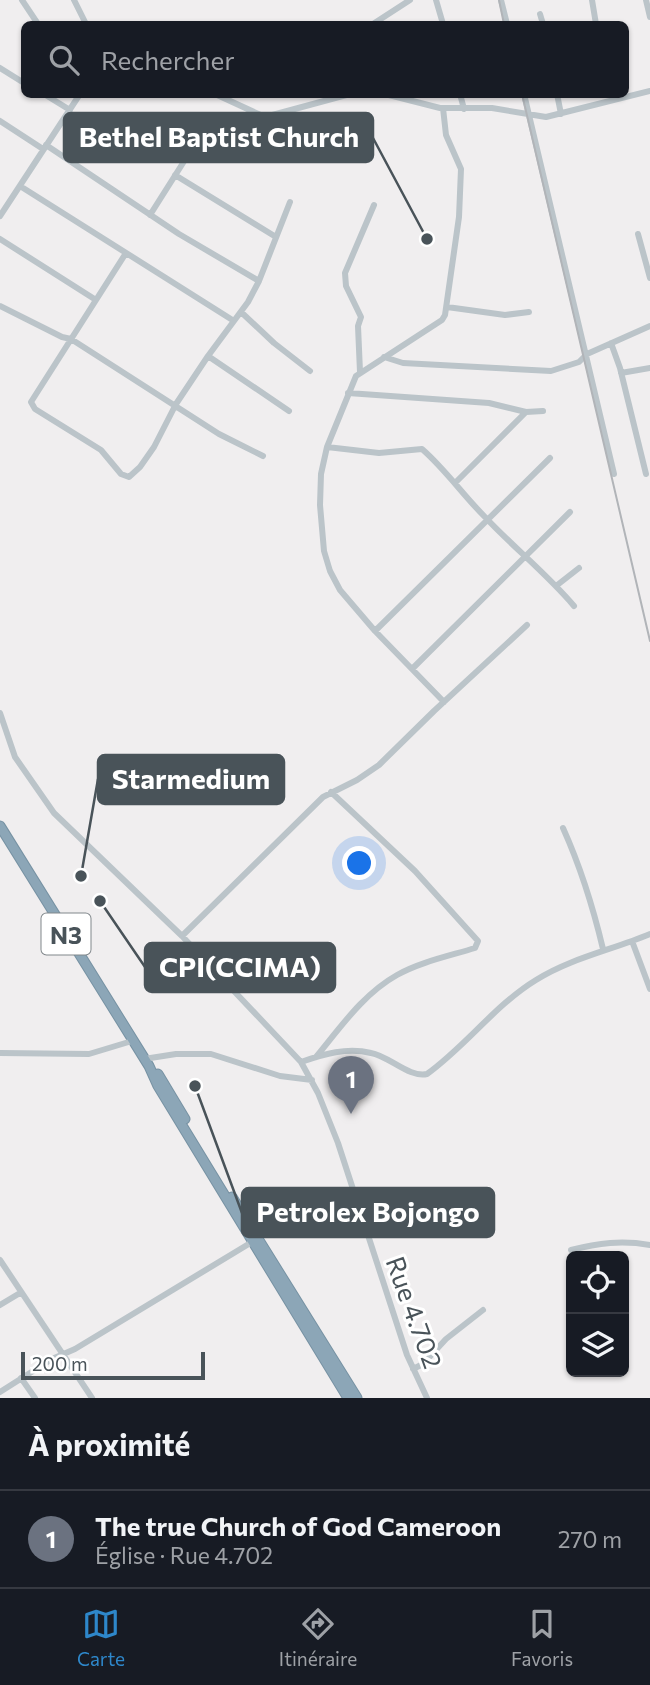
<!DOCTYPE html>
<html lang="fr">
<meta charset="utf-8">
<style>
body{margin:0;font-family:Commissioner,sans-serif;background:#242831;color:#f1f3f6}
.controls{position:absolute;right:21px;bottom:21px;display:grid;overflow:hidden;border-radius:10px;box-shadow:0 2px 5px #0004}
.controls button{width:63px;height:63px;display:grid;place-items:center;padding:0;border:0;border-bottom:2px solid #363941;background:#171b24;color:#f1f3f6;font:35px sans-serif}
.scale{position:absolute;left:21px;bottom:18px;width:184px;box-sizing:border-box;padding-left:7px;border:4px solid #495359;border-top:0;font-size:19px;line-height:24px;white-space:nowrap;color:#495359;-webkit-text-stroke:5px #fff;paint-order:stroke}
.you{position:absolute;left:360px;top:864px;width:24px;height:24px;margin:-18px;border:5px solid #fff;border-radius:50%;background:#1a73e8;box-shadow:0 0 0 10px #1a73e833}
.badge{display:grid;place-items:center;width:46px;height:46px;border-radius:50%;background:#2e87ca;color:#fff;font-size:23px;font-weight:700}
.pin{position:absolute;translate:-50% -58px;filter:drop-shadow(0 2px 4px #0008)}
.pin::after{content:'';position:absolute;top:37px;width:24px;height:21px;background:inherit;clip-path:polygon(0 0,100% 0,50% 100%)}
.list{margin:0;padding:0;list-style:none}
h2{display:flex;justify-content:space-between;align-items:center;height:91px;margin:0;padding:0 28px;font-size:30px}
h2 small{font-size:23px;font-weight:400;color:#9ea1a6}
.list li{display:grid;grid-template-columns:46px 1fr auto;gap:21px;align-items:center;box-sizing:border-box;height:98px;padding:0 28px;border-top:2px solid #363941}
.list b{display:block;font-size:26px;white-space:nowrap}
.list p{margin:0;font-size:23px;white-space:nowrap;color:#9ea1a6}
.list em{font-size:23px;font-style:normal;color:#9ea1a6}
.icon{flex:none;width:38px;height:38px;fill:none;stroke:currentColor;stroke-width:2;stroke-linecap:round;stroke-linejoin:round}
.map{position:relative;flex:none;width:650px;height:1398px;overflow:hidden}
.search{position:absolute;background:#171b24;box-shadow:0 2px 5px #0004;left:21px;right:21px;top:21px;height:77px;display:flex;align-items:center;gap:18px;box-sizing:border-box;padding:0 24px;border-radius:10px;color:#9ea1a6;font-size:26px}
.sheet{height:189px;background:#171b24}
nav{display:flex;justify-content:space-around;align-items:center;box-sizing:border-box;height:98px;border-top:2px solid #363941;background:#171b24;font-size:19px;color:#9ea1a6}
nav a{display:grid;justify-items:center;gap:4px}
nav .on{color:#2e87ca}
.map>svg:first-child{display:block}
</style>
<div class="map">
<svg width="650" height="1398" viewBox="0 0 650 1398">
<rect width="100%" height="100%" fill="#f0eeef"/>
<g fill="none" stroke-linecap="round" stroke-linejoin="round">
<g stroke="#7792a3" stroke-width="11">
<path id="highway" d="M 0,826 L 149,1066 L 158,1086 L 348,1398
M 158,1074 L 185,1119
M 232,1197 L 357,1398"/>
</g>
<path stroke="#bbc4c9" stroke-width="6" d="M 22,0 L 38,24
M 74,0 L 86,24
M 436,0 L 443,24
M 501,0 L 507,24
M 592,0 L 596,24
M 646,0 L 650,17
M 540,14 L 543,24
M 373,24 L 410,0
M 0,68 L 24,83
M 44,94 L 70,110
M 215,94 L 265,117 L 350,94
M 385,94 L 440,108 L 492,108 L 546,117 L 650,91
M 460,94 L 464,109
M 524,94 L 614,474
M 557,94 L 561,114
M 443,108 L 446,135 L 461,169 L 459,217 L 445,315 L 442,320 L 356,376 L 327,447 L 321,474 L 320,505 L 324,551 L 330,571 L 340,590 L 375,631 L 444,702
M 0,121 L 43,149
M 46,145 L 179,234 L 259,281
M 175,175 L 276,237
M 20,186 L 234,321
M 150,215 L 195,144
M 0,216 L 80,94
M 638,234 L 650,278
M 0,239 L 96,300
M 126,253 L 31,402 L 35,409 L 101,450 L 121,474 L 129,477 L 140,467 L 154,447 L 176,404 L 208,356 L 248,302 L 259,281 L 290,202
M 0,306 L 62,337 L 71,339 L 219,434 L 263,456
M 447,307 L 505,315 L 529,312
M 241,312 L 274,343 L 310,371
M 611,343 L 620,368 L 646,474
M 208,356 L 289,411
M 384,357 L 403,363 L 551,371 L 579,362 L 587,354 L 650,326
M 360,372 L 358,326 L 361,317 L 346,286 L 345,273 L 374,205
M 621,373 L 650,368
M 348,393 L 489,403 L 526,412
M 327,447 L 379,453 L 422,449 C 445,469 463,495 485,517 C 513,547 547,574 574,606
M 455,483 L 526,412 L 543,411
M 556,586 L 579,568
M 375,631 L 550,458
M 412,669 L 570,512
M 0,713 L 15,757 L 54,813 L 182,936 L 301,1062 L 318,1093 L 338,1143 L 407,1355 L 427,1398
M 563,828 C 581,868 593,907 603,949
M 182,936 L 323,797 L 357,780 L 379,765 L 434,711 L 527,625
M 632,941 L 650,989
M 0,1053 L 89,1054 L 132,1041
M 316,1057 C 340,1028 363,994 397,975 C 420,962 449,956 475,948 L 478,941 L 415,871 L 331,792
M 144,1059 L 176,1054 L 211,1054 L 280,1076 L 312,1080
M 301,1062 C 324,1054 347,1047 371,1053 C 389,1056 409,1078 427,1074 C 466,1046 495,1005 536,980 C 571,958 612,950 650,934
M 571,1250 C 598,1243 622,1240 650,1245
M 0,1260 L 92,1398
M 0,1305 L 20,1293
M 413,1369 L 423,1364 L 446,1339 L 483,1310
M 21,1378 L 35,1398
M 0,1392 L 52,1359 L 75,1349 L 252,1242"/>
<use href="#highway" stroke="#8ca6b7" stroke-width="9"/>
<path stroke="#b1b4b8" stroke-width="2" d="M 499,0 L 504,24
M 522,94 L 650,641"/>
</g>
<g text-anchor="middle" dominant-baseline="central" stroke-width="6" stroke-linejoin="round" paint-order="stroke">
<rect fill="#fff" stroke="#80878b" stroke-width="2" x="41.5" y="913.5" width="49" height="41" rx="5"/>
<g font-size="24" font-weight="bold" fill="#495359">
<text x="66" y="934">N3</text>
</g>
<g font-size="26" fill="#495359" stroke="#fff">
<text transform="translate(415 1312) rotate(70)">Rue 4.702</text>
</g>
</g>
<path fill="none" stroke="#495359" stroke-width="2.5" d="M427 239L373 138M81 876L98 779M100 901L145 967M195 1086L242 1213"/>
<g fill="#495359" stroke="#fff" stroke-width="2.5">
<circle cx="427" cy="239" r="7"/>
<circle cx="81" cy="876" r="7"/>
<circle cx="100" cy="901" r="7"/>
<circle cx="195" cy="1086" r="7"/>
</g>
<g fill="#495359" stroke="#495359" stroke-width="2.5">
<rect x="64" y="113" width="309" height="49" rx="7"/>
<rect x="98" y="755" width="186" height="49" rx="7"/>
<rect x="145" y="943" width="190" height="49" rx="7"/>
<rect x="242" y="1188" width="252" height="49" rx="7"/>
</g>
<g font-size="28" text-anchor="middle" font-weight="bold" fill="#fff">
<text x="219" y="147">Bethel Baptist Church</text>
<text x="191" y="789">Starmedium</text>
<text x="240" y="977">CPI(CCIMA)</text>
<text x="368" y="1222">Petrolex Bojongo</text>
</g>
</svg>
<div class="controls">
<button><svg class="icon" aria-label="locate" viewBox="0 0 24 24"><circle cx="12" cy="12" r="6"/><path d="M12 2v4M12 18v4M2 12h4M18 12h4"/></svg></button>
<button><svg class="icon" aria-label="layers" viewBox="0 0 24 24"><path d="M12 4l9 5-9 5-9-5zM3 14l9 5 9-5"/></svg></button>
</div>
<div class="scale">200 m</div>
<div class="you"></div>
<div class="pin badge" style="left:351px;top:1114px;background:#6b7280">1</div>
<div class="search"><svg class="icon" aria-label="search" viewBox="0 0 24 24"><circle cx="10" cy="10" r="6"/><path d="M15 15l6 6"/></svg>Rechercher</div>
</div>
<section class="sheet">
<h2>À proximité<small></small></h2>
<ul class="list">
<li><span class="badge" style="background:#6b7280">1</span><div><b>The true Church of God Cameroon</b><p>Église · Rue 4.702</p></div><em>270 m</em></li>
</ul>
</section>
<nav>
<a class="on"><svg class="icon" aria-label="map" viewBox="0 0 24 24"><path d="M3 6l6-2 6 2 6-2v14l-6 2-6-2-6 2zM9 4v14M15 6v14"/></svg>Carte</a>
<a><svg class="icon" aria-label="directions" viewBox="0 0 24 24"><path d="M12 3l9 9-9 9-9-9zM9 14v-3h6M13 9l2 2-2 2"/></svg>Itinéraire</a>
<a><svg class="icon" aria-label="saved" viewBox="0 0 24 24"><path d="M7 4h10v16l-5-4-5 4z"/></svg>Favoris</a>
</nav>
